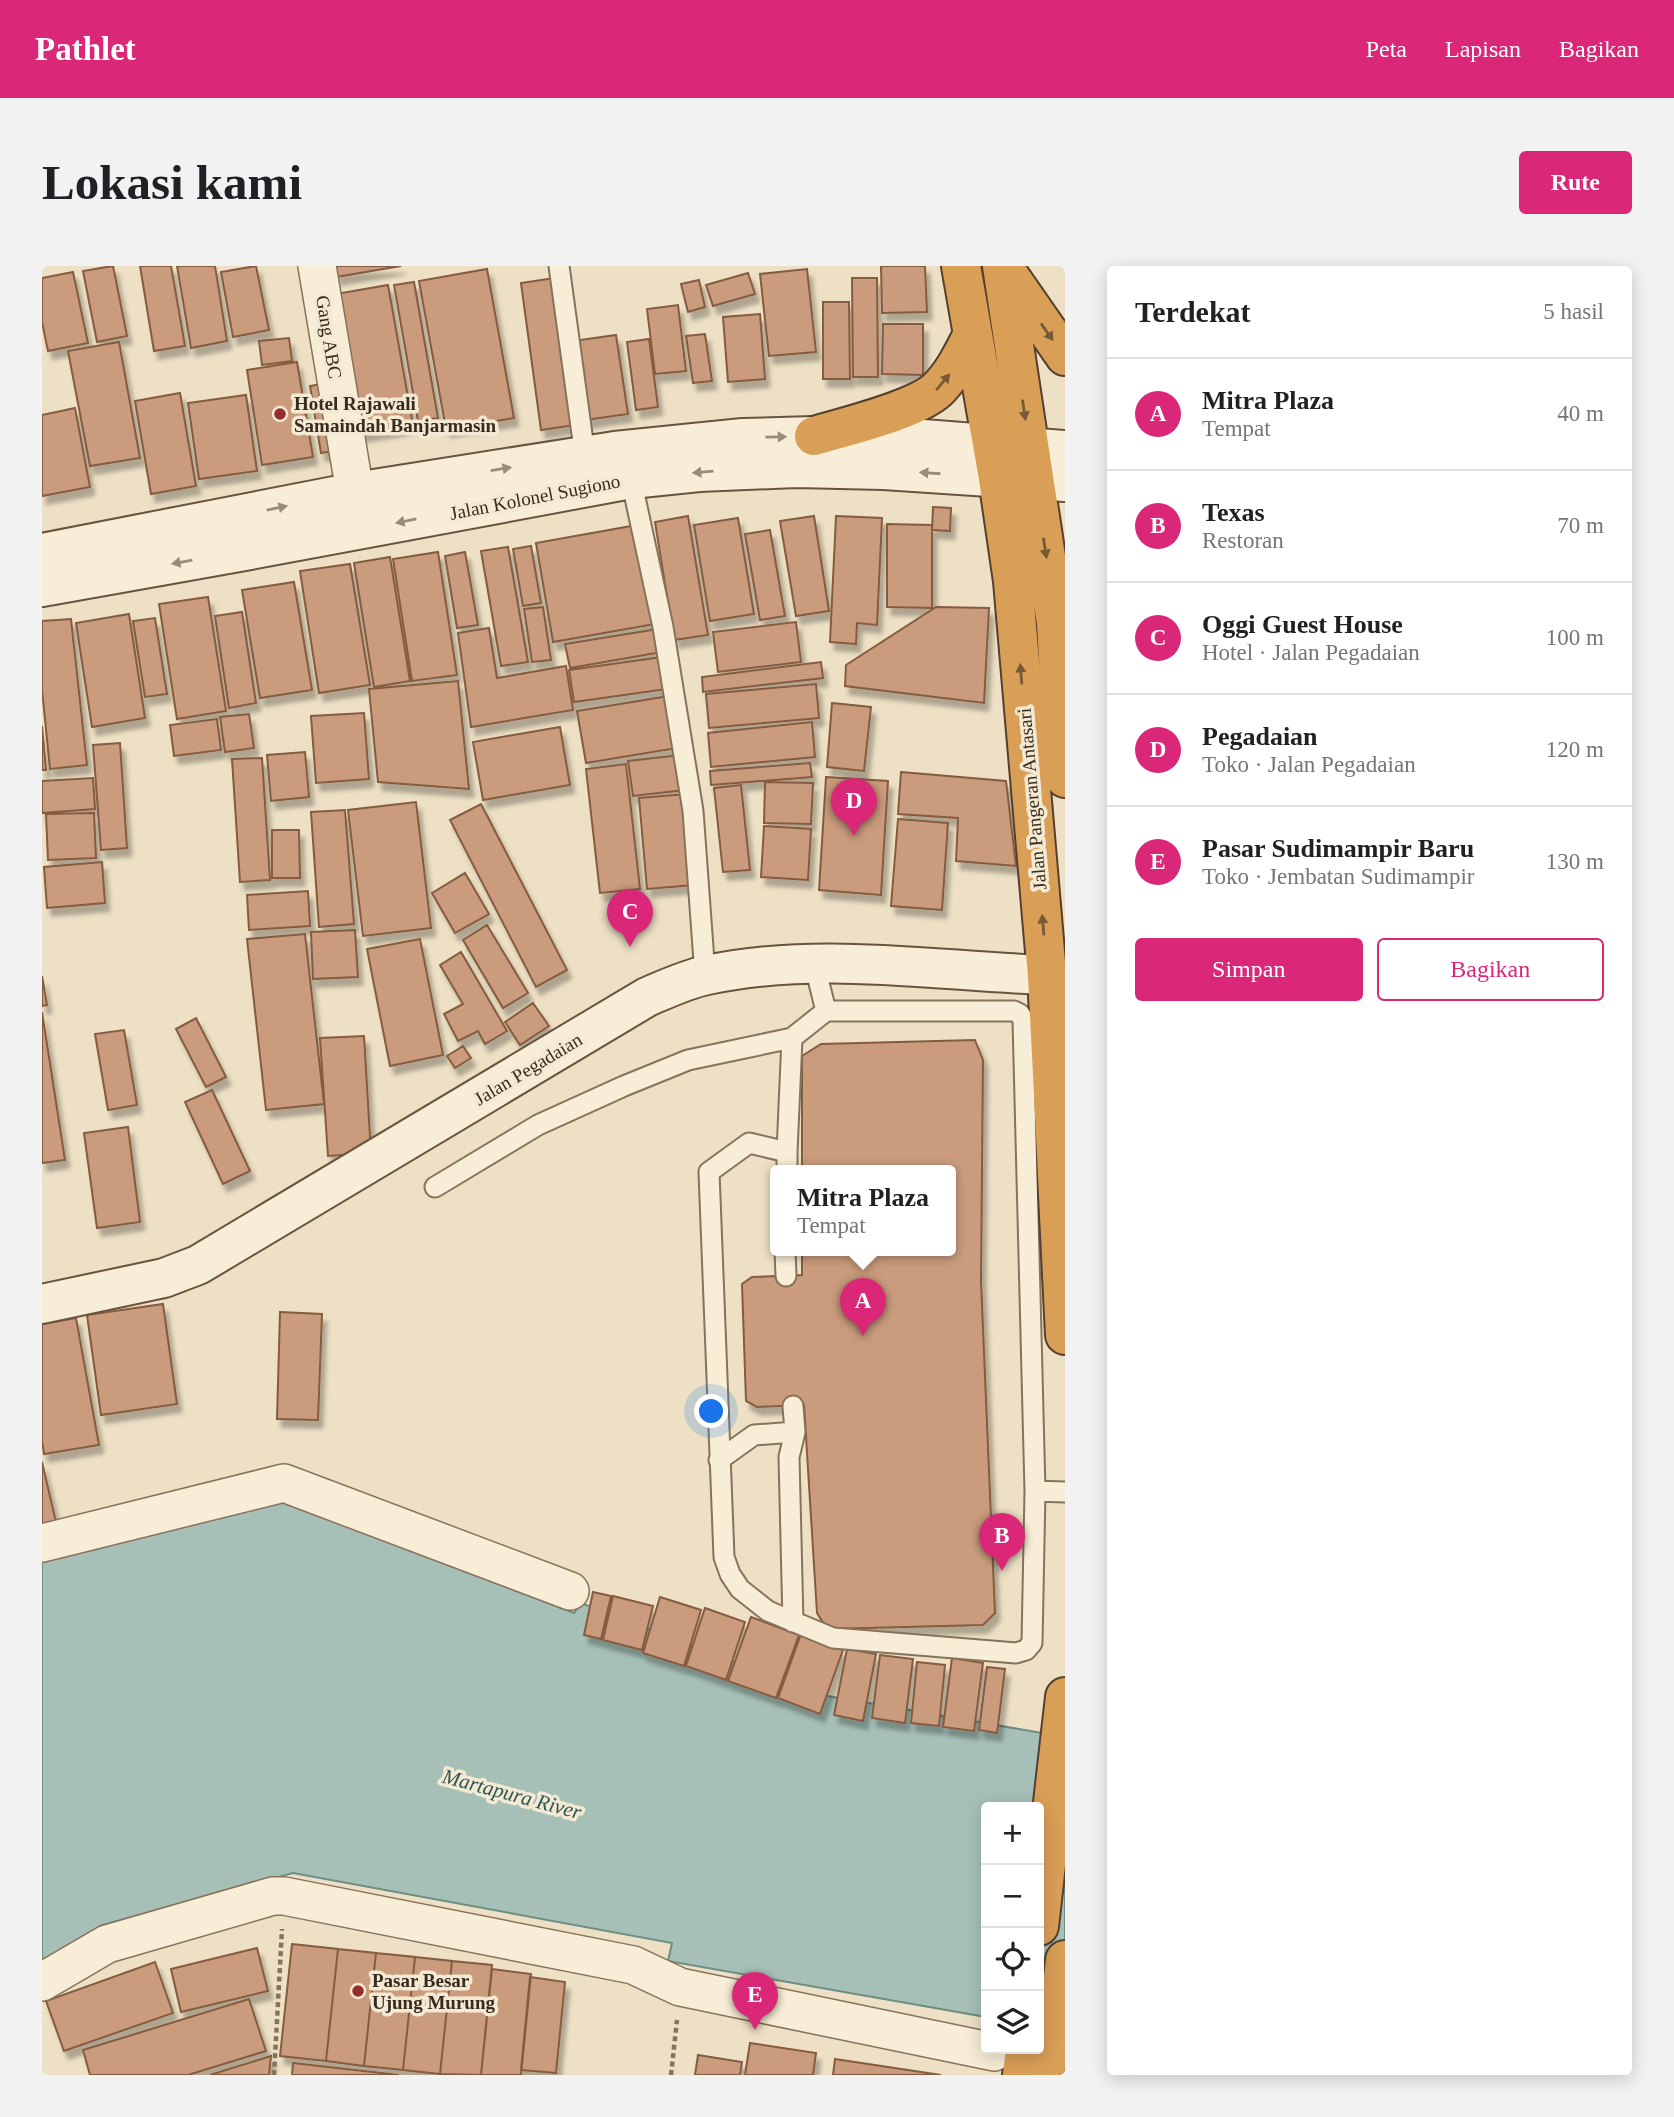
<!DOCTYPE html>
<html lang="id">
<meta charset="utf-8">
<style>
body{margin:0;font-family:"Times New Roman",serif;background:#f2f2f2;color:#202124}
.controls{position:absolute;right:21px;bottom:21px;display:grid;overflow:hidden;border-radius:7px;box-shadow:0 4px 18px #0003}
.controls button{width:63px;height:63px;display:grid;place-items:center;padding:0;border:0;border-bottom:2px solid #e0e0e0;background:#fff;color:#202124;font:35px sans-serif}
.you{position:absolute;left:670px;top:1146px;width:24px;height:24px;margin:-18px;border:5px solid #fff;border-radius:50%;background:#1a73e8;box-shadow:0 0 0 10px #1a73e833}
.badge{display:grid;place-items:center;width:46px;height:46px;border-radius:50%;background:#db2777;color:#fff;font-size:23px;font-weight:700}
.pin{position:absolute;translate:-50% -58px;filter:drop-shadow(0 2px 4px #0008)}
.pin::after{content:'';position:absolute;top:37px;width:24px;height:21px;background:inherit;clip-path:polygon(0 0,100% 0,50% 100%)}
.popup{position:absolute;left:728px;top:899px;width:186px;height:91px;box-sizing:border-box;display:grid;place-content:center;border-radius:7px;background:#fff;filter:drop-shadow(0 2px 5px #0005);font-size:23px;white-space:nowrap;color:#757577}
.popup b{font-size:26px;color:#202124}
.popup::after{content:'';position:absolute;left:50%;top:100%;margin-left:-14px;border:14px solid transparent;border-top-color:#fff}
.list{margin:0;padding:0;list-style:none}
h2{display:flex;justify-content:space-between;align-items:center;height:91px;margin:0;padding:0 28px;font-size:30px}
h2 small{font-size:23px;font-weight:400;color:#757577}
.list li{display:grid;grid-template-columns:46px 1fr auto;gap:21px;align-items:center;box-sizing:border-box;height:112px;padding:0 28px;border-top:2px solid #e0e0e0}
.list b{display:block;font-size:26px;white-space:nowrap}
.list p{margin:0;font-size:23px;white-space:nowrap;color:#757577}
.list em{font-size:23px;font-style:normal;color:#757577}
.actions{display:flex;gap:14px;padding:21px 28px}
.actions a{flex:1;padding:16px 0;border:2px solid #db2777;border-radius:7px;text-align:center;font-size:24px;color:#db2777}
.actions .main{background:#db2777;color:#fff}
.icon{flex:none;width:38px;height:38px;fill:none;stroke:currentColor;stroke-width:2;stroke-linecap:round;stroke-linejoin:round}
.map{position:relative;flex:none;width:1023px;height:1809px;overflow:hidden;border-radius:7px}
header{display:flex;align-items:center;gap:42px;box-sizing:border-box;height:98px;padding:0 35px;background:#db2777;color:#fff}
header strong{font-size:33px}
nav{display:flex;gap:38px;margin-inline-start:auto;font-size:24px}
.intro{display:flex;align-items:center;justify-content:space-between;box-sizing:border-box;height:168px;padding:0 42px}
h1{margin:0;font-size:49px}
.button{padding:18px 32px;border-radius:7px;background:#db2777;color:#fff;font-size:24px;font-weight:700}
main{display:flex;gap:42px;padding:0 42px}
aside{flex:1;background:#fff;border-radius:7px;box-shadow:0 4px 18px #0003}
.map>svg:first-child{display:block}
</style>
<header>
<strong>Pathlet</strong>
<nav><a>Peta</a><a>Lapisan</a><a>Bagikan</a></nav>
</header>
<div class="intro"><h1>Lokasi kami</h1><a class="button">Rute</a></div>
<main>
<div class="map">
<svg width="1023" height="1809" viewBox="0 0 1023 1809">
<defs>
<filter id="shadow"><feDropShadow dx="4.5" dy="8" stdDeviation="2" flood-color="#0004"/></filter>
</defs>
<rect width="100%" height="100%" fill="#ede0c4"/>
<path fill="#a6c0b8" stroke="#6d8e85" stroke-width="2" d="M 240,1233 L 532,1347 L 539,1337 L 774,1428 L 1023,1471 L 1023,1809 L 997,1783 L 997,1541 L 944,1541 L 944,1751 L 626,1695 L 630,1677 L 251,1607 L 61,1659 L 0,1698 L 0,1291 Z"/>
<path fill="#ca9b7b" stroke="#855b41" stroke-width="2" filter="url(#shadow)" d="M 71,0 L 85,70 L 55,76 L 41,5 Z
M 98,0 L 129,0 L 143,80 L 112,85 Z
M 135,0 L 173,0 L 185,75 L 149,82 Z
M 214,0 L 227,64 L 191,71 L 179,6 Z
M 292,0 L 359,0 L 294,11 Z
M 839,0 L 883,0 L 885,46 L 840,47 Z
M 445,3 L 472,152 L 404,163 L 377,15 Z
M 765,3 L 774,86 L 727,90 L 718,8 Z
M 31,6 L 46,77 L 6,85 L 0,56 L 0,12 Z
M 706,7 L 713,28 L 671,40 L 664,19 Z
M 513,12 L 533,159 L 499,164 L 479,17 Z
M 810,12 L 835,12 L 836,111 L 811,111 Z
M 657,14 L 663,41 L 646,46 L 639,18 Z
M 372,16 L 396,152 L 376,155 L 352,19 Z
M 346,19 L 371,159 L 313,169 L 288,29 Z
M 781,36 L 807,36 L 808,113 L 781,113 Z
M 636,39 L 644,105 L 613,108 L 605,43 Z
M 718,48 L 723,113 L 686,116 L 681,51 Z
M 841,58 L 881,58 L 881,109 L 840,108 Z
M 663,68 L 670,115 L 651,117 L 644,70 Z
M 574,69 L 586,148 L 543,154 L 531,75 Z
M 247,72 L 250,95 L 220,99 L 217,75 Z
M 607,73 L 616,141 L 594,144 L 585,76 Z
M 77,76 L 98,192 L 48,200 L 26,85 Z
M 255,96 L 271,191 L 220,199 L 205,104 Z
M 291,116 L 303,183 L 279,187 L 268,120 Z
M 138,127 L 154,220 L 109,228 L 93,135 Z
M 204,129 L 215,205 L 157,213 L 146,137 Z
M 33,142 L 48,221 L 0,230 L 0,149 Z
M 891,241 L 909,242 L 908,265 L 890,264 Z
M 646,250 L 666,369 L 632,374 L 613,256 Z
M 772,250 L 787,345 L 754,350 L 738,255 Z
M 794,250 L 840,252 L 835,359 L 815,357 L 814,378 L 788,376 Z
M 696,252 L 712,348 L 668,355 L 652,259 Z
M 845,258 L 890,259 L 890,342 L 845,341 Z
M 595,259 L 613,358 L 511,376 L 494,277 Z
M 728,264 L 743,350 L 718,354 L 703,268 Z
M 489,280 L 499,337 L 481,340 L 471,283 Z
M 466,281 L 486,396 L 459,400 L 439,285 Z
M 396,286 L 415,409 L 370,415 L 351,293 Z
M 423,286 L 436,359 L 415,362 L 403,290 Z
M 348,291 L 368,415 L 332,421 L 312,297 Z
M 308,298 L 328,419 L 277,427 L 258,305 Z
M 252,316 L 270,424 L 218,432 L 200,324 Z
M 166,331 L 184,445 L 135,453 L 117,338 Z
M 501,341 L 509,394 L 490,396 L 482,343 Z
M 894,341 L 947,342 L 942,437 L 803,420 L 804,399 Z
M 200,346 L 214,437 L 187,442 L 173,350 Z
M 87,348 L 103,452 L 50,461 L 34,357 Z
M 113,352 L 125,428 L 103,431 L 91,355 Z
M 29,353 L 45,499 L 8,503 L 0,424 L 0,355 Z
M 754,356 L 759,396 L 676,406 L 671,366 Z
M 447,362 L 455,412 L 524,400 L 531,444 L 429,461 L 416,367 Z
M 616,363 L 620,386 L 528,402 L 523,378 Z
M 620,391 L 625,423 L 532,436 L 527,404 Z
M 779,396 L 781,412 L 661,426 L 660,411 Z
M 416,415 L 427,523 L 336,516 L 327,423 Z
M 774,418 L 777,452 L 667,462 L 664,428 Z
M 627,430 L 635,482 L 544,497 L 535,445 Z
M 790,437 L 829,441 L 822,505 L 785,501 Z
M 322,447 L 327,513 L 274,517 L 269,450 Z
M 207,448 L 212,482 L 183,486 L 178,451 Z
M 175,453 L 179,484 L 132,490 L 128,459 Z
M 770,456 L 773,491 L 669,501 L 666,467 Z
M 0,460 L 4,504 L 0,504 Z
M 518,461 L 528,519 L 441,534 L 431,476 Z
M 78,477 L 85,582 L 59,584 L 51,479 Z
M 263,486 L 267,531 L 229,535 L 225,489 Z
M 638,489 L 643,524 L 591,530 L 586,495 Z
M 220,492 L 228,614 L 198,616 L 190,493 Z
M 768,497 L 770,511 L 669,519 L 668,505 Z
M 584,498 L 598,623 L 558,627 L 544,503 Z
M 859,506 L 964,515 L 974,600 L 914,595 L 916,552 L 856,548 Z
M 784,511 L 846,515 L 839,629 L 777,624 Z
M 51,512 L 53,543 L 0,547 L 0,515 Z
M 723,516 L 771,517 L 769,558 L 722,557 Z
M 699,519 L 708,604 L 681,606 L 672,522 Z
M 645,528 L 652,619 L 605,623 L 597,532 Z
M 374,536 L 389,662 L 321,670 L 306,544 Z
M 439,538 L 525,704 L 494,721 L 408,554 Z
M 303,544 L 312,658 L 277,661 L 269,546 Z
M 52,547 L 54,592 L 6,594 L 4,548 Z
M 856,553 L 906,557 L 900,644 L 849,640 Z
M 722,560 L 769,563 L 766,614 L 719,611 Z
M 230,564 L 257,564 L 258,612 L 230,612 Z
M 60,596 L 63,637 L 5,642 L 2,601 Z
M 423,607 L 447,648 L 413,667 L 390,627 Z
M 266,625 L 268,660 L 207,664 L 205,629 Z
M 445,659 L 486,727 L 461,742 L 421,674 Z
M 313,664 L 316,711 L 271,713 L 269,666 Z
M 263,668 L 282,838 L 224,844 L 205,673 Z
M 378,673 L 401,789 L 348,800 L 325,683 Z
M 419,686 L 465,765 L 443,778 L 436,765 L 416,775 L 402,748 L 421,738 L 398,699 Z
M 0,710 L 5,739 L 0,740 Z
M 491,737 L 507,760 L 478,779 L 463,756 Z
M 0,746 L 23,894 L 0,897 Z
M 154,752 L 184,811 L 164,821 L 134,763 Z
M 82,764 L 95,839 L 66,844 L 53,768 Z
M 322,770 L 329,887 L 286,890 L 278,772 Z
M 933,774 L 941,794 L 939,1015 L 953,1347 L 941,1359 L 785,1363 L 775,1347 L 762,1139 L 715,1141 L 704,1135 L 700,1018 L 710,1011 L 760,1009 L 760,984 L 908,984 L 908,904 L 760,904 L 760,790 L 779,778 Z
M 421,780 L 429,792 L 413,802 L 405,790 Z
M 170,824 L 208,905 L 181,918 L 143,836 Z
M 86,861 L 98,956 L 55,962 L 42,867 Z
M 121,1038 L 135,1138 L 59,1149 L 45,1049 Z
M 238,1046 L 280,1048 L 276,1154 L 235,1153 Z
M 34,1052 L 57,1179 L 2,1188 L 0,1175 L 0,1058 Z
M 0,1196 L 14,1256 L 0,1260 Z
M 551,1326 L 569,1330 L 559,1373 L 542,1369 Z
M 571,1330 L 611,1340 L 600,1384 L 561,1374 Z
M 618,1331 L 659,1344 L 642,1400 L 601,1387 Z
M 663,1342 L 703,1356 L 684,1414 L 644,1400 Z
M 709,1351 L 757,1369 L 734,1432 L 686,1415 Z
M 759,1368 L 801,1384 L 778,1448 L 736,1432 Z
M 805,1383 L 834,1388 L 821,1455 L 792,1449 Z
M 838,1389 L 871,1393 L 863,1457 L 830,1452 Z
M 910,1392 L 941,1397 L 932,1465 L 901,1461 Z
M 875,1396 L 903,1399 L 897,1460 L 869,1457 Z
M 945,1401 L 963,1403 L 955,1467 L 937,1464 Z
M 250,1678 L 296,1683 L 284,1795 L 238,1790 Z
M 215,1682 L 226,1725 L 139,1746 L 129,1703 Z
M 296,1683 L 334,1687 L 322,1800 L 284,1795 Z
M 334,1687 L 373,1691 L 361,1804 L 322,1800 Z
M 373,1691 L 410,1695 L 398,1808 L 361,1804 Z
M 410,1695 L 450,1699 L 439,1809 L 398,1808 Z
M 113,1696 L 131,1747 L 22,1785 L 4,1735 Z
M 450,1703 L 489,1708 L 479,1809 L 439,1809 Z
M 488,1711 L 523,1716 L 514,1807 L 479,1804 Z
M 207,1733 L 224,1785 L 146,1809 L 48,1809 L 41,1784 Z
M 708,1777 L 774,1787 L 771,1809 L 703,1809 Z
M 656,1789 L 700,1796 L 698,1809 L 653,1809 Z
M 229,1790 L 227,1809 L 168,1809 Z
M 793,1793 L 899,1809 L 791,1809 Z
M 251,1797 L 357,1809 L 250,1809 Z"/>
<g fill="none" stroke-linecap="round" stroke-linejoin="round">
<g stroke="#87725b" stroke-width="23">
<path id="lane" d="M 517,0 L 543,190
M 589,213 L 621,361 L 651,545 L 663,709
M 772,697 L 784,745 L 750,772 L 745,886 L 707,877 L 667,906 L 682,1291 L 688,1308 L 698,1323 L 726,1345 L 791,1372 L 974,1387 L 984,1384 L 990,1377 L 993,1225 L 1023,1226
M 784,745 L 972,745 L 978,748 L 981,754 L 993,1225
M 745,904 L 745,886
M 393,921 L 496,859 L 582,820 L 646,794 L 750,772
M 743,984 L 744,1010
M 677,1194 L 712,1169 L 753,1166 L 751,1140
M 751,1356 L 747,1191 L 753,1166"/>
</g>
<g stroke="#87725b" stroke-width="40">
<path id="street" d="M 275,0 L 313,226
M 0,1277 L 242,1217 L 528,1325
M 0,1716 L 65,1678 L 231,1630 L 242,1630 L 591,1699 L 638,1721 L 952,1786"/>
</g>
<g stroke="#69533e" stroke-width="42">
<path id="secondary" d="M 0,287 L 313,226 L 573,185 L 701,172 L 772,170 L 881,173 L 1023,184
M 0,321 L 208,284 L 589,213 L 657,206 L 754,202 L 842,204 L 1023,216
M 0,1038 L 122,1012 L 156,999 L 605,731 C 624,723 645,713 665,709 C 777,685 892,705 1005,709"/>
</g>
<g stroke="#55402f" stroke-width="42">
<path id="highway" d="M 919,0 L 956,212 L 971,315 L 1005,709 L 1023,1069
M 960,0 L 1014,357 L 1023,512
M 966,8 L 1023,90
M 772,170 C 802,161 879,143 898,121 C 912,106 921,88 930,70
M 997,1660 L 1023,1431
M 980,1809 L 983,1783
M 1010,1809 L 1023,1694"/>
</g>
<path stroke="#87725b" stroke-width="4.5" stroke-dasharray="5 3.5" stroke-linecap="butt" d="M 232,1809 L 240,1663
M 629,1809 L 635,1754"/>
<use href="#lane" stroke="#f8eed7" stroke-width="19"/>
<use href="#street" stroke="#f8eed7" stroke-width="37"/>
<use href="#secondary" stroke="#f8eed7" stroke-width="38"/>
<use href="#highway" stroke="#da9f57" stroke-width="38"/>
</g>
<defs><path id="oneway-solid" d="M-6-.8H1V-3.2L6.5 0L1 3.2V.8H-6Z" transform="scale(1.75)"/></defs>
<g fill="#785935">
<use href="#oneway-solid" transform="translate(1005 66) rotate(55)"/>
<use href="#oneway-solid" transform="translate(901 116) rotate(-50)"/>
<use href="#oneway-solid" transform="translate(982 144) rotate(82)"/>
<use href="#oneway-solid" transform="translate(1003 282) rotate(81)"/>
<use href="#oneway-solid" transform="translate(979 408) rotate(-95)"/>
<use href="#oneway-solid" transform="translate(1001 659) rotate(-95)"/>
</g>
<g fill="#988c7a">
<use href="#oneway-solid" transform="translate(734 171) rotate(-1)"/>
<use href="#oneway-solid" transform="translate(459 203) rotate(-9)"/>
<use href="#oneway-solid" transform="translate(661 206) rotate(175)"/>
<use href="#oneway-solid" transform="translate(888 207) rotate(-176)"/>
<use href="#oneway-solid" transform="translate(235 242) rotate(-12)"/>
<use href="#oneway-solid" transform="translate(364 255) rotate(169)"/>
<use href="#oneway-solid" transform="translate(140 296) rotate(170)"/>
</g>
<g fill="#942d2f" stroke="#f4ead3" stroke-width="2.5">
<circle cx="238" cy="148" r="7"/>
<circle cx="316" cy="1725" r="7"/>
</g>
<g text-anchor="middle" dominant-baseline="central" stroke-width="7" stroke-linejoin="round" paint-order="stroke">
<g font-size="19" fill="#372a1e" stroke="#f4ead3">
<text transform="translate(287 71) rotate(81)">Gang ABC</text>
<text transform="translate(493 231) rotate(-11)">Jalan Kolonel Sugiono</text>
<text transform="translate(990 533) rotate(-95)">Jalan Pangeran Antasari</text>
<text transform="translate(486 803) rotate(-31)">Jalan Pegadaian</text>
</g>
<g font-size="19" font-weight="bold" fill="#372a1e" stroke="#f4ead3" text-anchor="start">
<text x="252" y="137">Hotel Rajawali<tspan x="252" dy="22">Samaindah Banjarmasin</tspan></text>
<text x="330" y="1714">Pasar Besar<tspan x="330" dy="22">Ujung Murung</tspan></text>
</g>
<g font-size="21" font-style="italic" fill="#2e5653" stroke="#f4ead3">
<text transform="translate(470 1528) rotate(15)">Martapura River</text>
</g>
</g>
</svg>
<div class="controls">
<button>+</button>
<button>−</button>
<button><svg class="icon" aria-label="locate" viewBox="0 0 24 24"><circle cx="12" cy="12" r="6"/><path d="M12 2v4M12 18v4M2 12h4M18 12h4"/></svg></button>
<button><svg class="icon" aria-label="layers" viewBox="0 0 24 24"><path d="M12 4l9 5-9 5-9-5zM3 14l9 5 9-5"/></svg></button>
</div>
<div class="you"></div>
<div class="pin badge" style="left:821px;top:1070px">A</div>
<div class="popup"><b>Mitra Plaza</b>Tempat</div>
<div class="pin badge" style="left:960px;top:1305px">B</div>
<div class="pin badge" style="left:588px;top:681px">C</div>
<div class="pin badge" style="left:812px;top:570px">D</div>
<div class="pin badge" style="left:713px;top:1764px">E</div>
</div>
<aside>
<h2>Terdekat<small>5 hasil</small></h2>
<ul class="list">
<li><span class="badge">A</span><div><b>Mitra Plaza</b><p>Tempat</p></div><em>40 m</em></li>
<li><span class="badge">B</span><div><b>Texas</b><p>Restoran</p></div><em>70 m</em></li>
<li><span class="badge">C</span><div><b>Oggi Guest House</b><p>Hotel · Jalan Pegadaian</p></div><em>100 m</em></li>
<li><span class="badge">D</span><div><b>Pegadaian</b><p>Toko · Jalan Pegadaian</p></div><em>120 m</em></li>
<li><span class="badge">E</span><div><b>Pasar Sudimampir Baru</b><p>Toko · Jembatan Sudimampir</p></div><em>130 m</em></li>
</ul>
<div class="actions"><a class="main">Simpan</a><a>Bagikan</a></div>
</aside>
</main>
